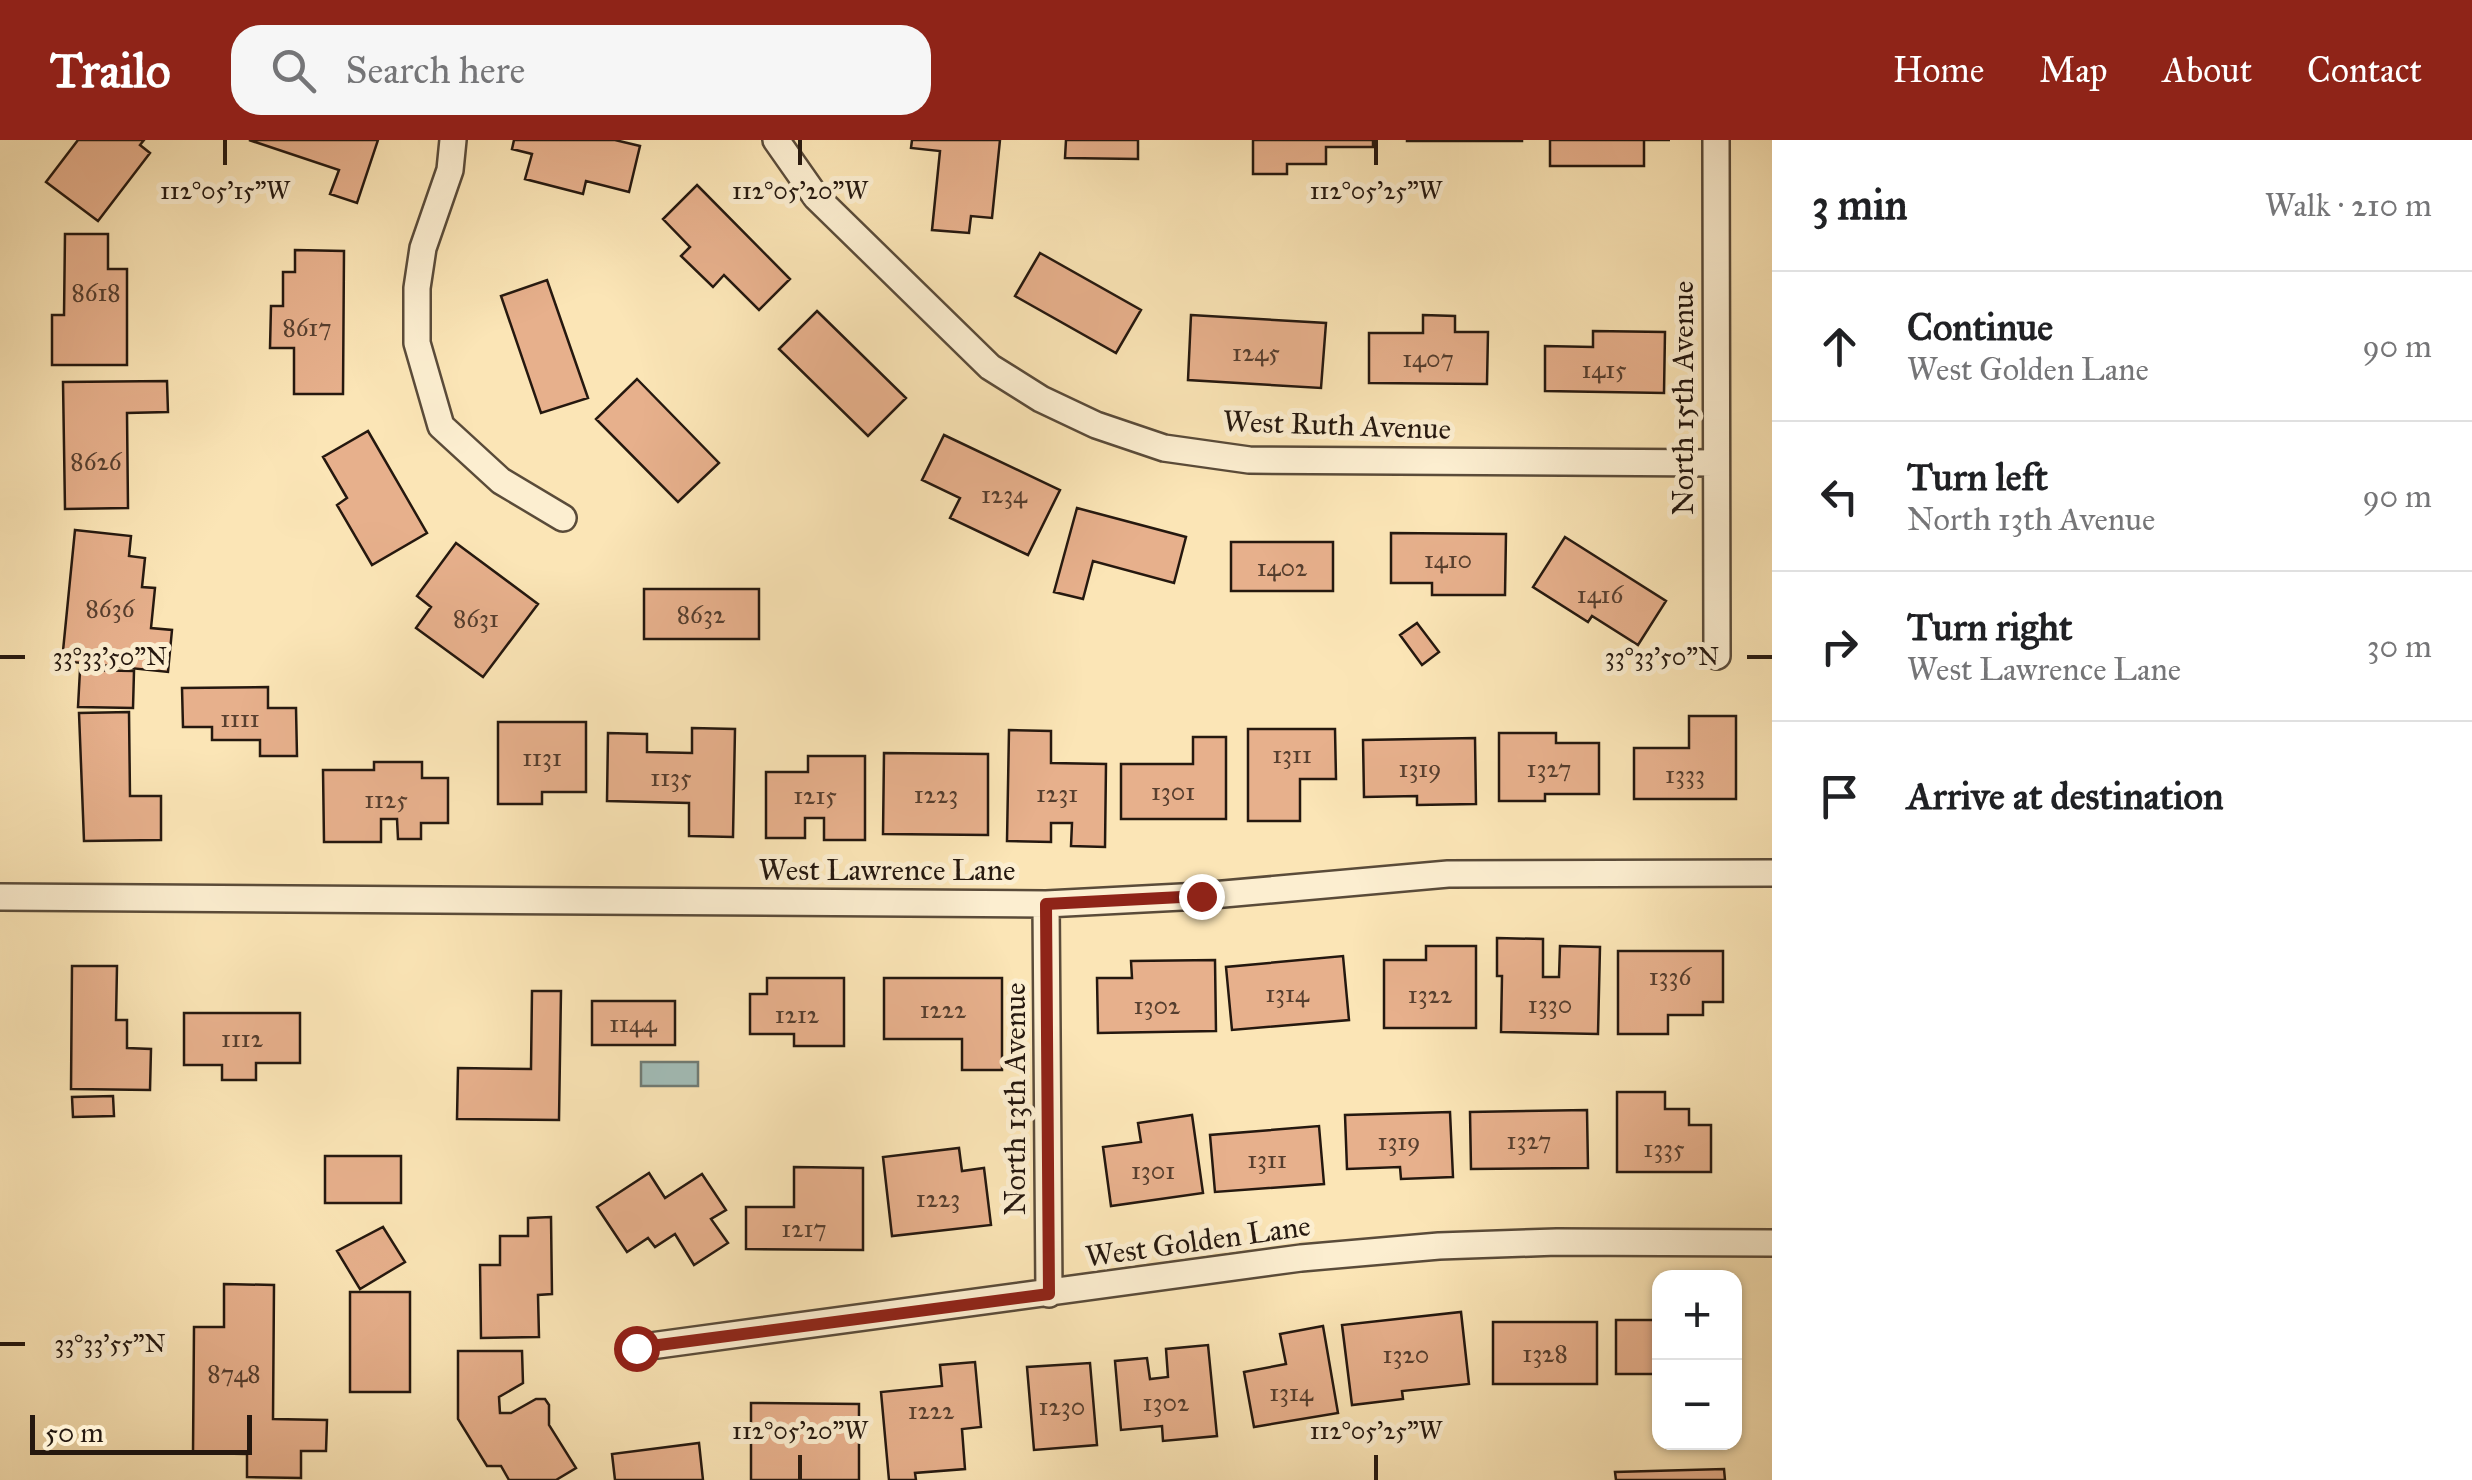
<!DOCTYPE html>
<meta charset="utf-8">
<style>
body{margin:0;font-family:"IM FELL Great Primer",serif;background:#f6f6f6;color:#202124}
.controls{position:absolute;right:30px;bottom:30px;display:grid;overflow:hidden;border-radius:20px;box-shadow:0 2px 8px #0004}
.controls button{width:90px;height:90px;display:grid;place-items:center;padding:0;border:0;border-bottom:2px solid #e0e0e0;background:#fff;color:#202124;font:50px sans-serif}
.scale{position:absolute;left:30px;bottom:25px;width:222px;box-sizing:border-box;padding-left:10px;border:5px solid #25180f;border-top:0;font-size:28px;line-height:35px;white-space:nowrap;color:#25180f;-webkit-text-stroke:8px #fceed0;paint-order:stroke}
.stop{position:absolute;width:30px;height:30px;margin:-22px;border:8px solid #8f2418;border-radius:50%;background:#fff}
.stop.end{background:#8f2418;border-color:#fff;box-shadow:0 2px 10px #0008}
.list{margin:0;padding:0;list-style:none}
h2{display:flex;justify-content:space-between;align-items:center;height:130px;margin:0;padding:0 40px;font-size:42px}
h2 small{font-size:32px;font-weight:400;color:#757577}
.list li{display:grid;grid-template-columns:65px 1fr auto;gap:30px;align-items:center;box-sizing:border-box;height:150px;padding:0 40px;border-top:2px solid #e0e0e0}
.list b{display:block;font-size:38px;white-space:nowrap}
.list p{margin:0;font-size:32px;white-space:nowrap;color:#757577}
.list em{font-size:32px;font-style:normal;color:#757577}
.icon{flex:none;width:55px;height:55px;fill:none;stroke:currentColor;stroke-width:2;stroke-linecap:round;stroke-linejoin:round}
.map{position:relative;flex:none;width:1772px;height:1340px;overflow:hidden}
header{display:flex;align-items:center;gap:60px;box-sizing:border-box;height:140px;padding:0 50px;background:#8f2418;color:#fff}
header strong{font-size:48px}
nav{display:flex;gap:55px;margin-inline-start:auto;font-size:35px}
.search{width:700px;height:90px;background:#f6f6f6;display:flex;align-items:center;gap:25px;box-sizing:border-box;padding:0 35px;border-radius:30px;color:#757577;font-size:38px}
main{display:flex}
aside{flex:1;background:#fff}
.map>svg:first-child{display:block}
</style>
<header>
<strong>Trailo</strong>
<div class="search"><svg class="icon" aria-label="search" viewBox="0 0 24 24"><circle cx="10" cy="10" r="6"/><path d="M15 15l6 6"/></svg>Search here</div>
<nav><a>Home</a><a>Map</a><a>About</a><a>Contact</a></nav>
</header>
<main>
<div class="map">
<svg width="1772" height="1340" viewBox="0 0 1772 1340">
<rect width="100%" height="100%" fill="#fbe5b6"/>
<filter id="stains"><feTurbulence type="fractalNoise" baseFrequency=".002" numOctaves="4"/><feColorMatrix values="0 0 0 0 .2 0 0 0 0 .09 0 0 0 0 .02 0 0 0 .5 -.17"/></filter>
<radialGradient id="worn" r=".72"><stop offset=".6" stop-color="#630" stop-opacity="0"/><stop offset="1" stop-color="#630" stop-opacity=".3"/></radialGradient>
<path fill="#a2bdb8" stroke="#707b74" stroke-width="2.5" d="M 641,922 L 698,922 L 698,946 L 641,946 Z"/>
<path fill="#e7b08c" stroke="#25180f" stroke-width="2.5" d="M 78,0 L 144,0 L 140,5 L 150,13 L 98,81 L 46,42 Z
M 249,0 L 378,0 L 357,63 L 330,54 L 339,30 Z
M 514,0 L 615,0 L 640,6 L 629,52 L 586,41 L 583,54 L 525,39 L 532,14 L 512,9 Z
M 912,0 L 1000,0 L 992,78 L 971,76 L 969,93 L 932,90 L 940,11 L 911,8 Z
M 1066,0 L 1138,0 L 1138,19 L 1065,18 Z
M 1253,0 L 1373,0 L 1373,7 L 1326,7 L 1326,24 L 1287,24 L 1287,34 L 1253,34 Z
M 1407,0 L 1522,0 L 1522,1 L 1407,1 Z
M 1550,0 L 1670,0 L 1644,0 L 1644,26 L 1550,26 Z
M 697,45 L 790,139 L 759,170 L 724,135 L 713,147 L 681,116 L 690,107 L 663,79 Z
M 65,94 L 108,94 L 108,129 L 127,129 L 127,225 L 52,225 L 52,175 L 64,175 Z
M 295,110 L 344,111 L 343,254 L 294,254 L 294,208 L 270,208 L 271,166 L 283,166 L 283,132 L 295,132 Z
M 1040,113 L 1141,170 L 1116,213 L 1015,156 Z
M 547,140 L 588,258 L 541,273 L 501,156 Z
M 817,171 L 906,258 L 868,296 L 779,209 Z
M 1191,175 L 1326,183 L 1321,248 L 1188,240 Z
M 1423,175 L 1455,176 L 1455,192 L 1488,192 L 1487,244 L 1369,243 L 1369,193 L 1423,193 Z
M 1593,191 L 1665,192 L 1664,253 L 1545,251 L 1545,206 L 1593,207 Z
M 637,239 L 719,323 L 678,362 L 596,279 Z
M 167,241 L 168,272 L 127,273 L 128,368 L 65,369 L 63,242 Z
M 368,291 L 427,393 L 372,425 L 337,365 L 347,358 L 323,317 Z
M 944,295 L 1060,350 L 1028,415 L 950,378 L 960,358 L 922,340 Z
M 1077,368 L 1186,397 L 1174,443 L 1093,421 L 1083,459 L 1054,452 Z
M 75,390 L 131,396 L 129,416 L 145,418 L 142,447 L 155,448 L 151,488 L 172,490 L 168,532 L 62,521 Z
M 1391,393 L 1506,394 L 1505,455 L 1432,455 L 1432,443 L 1391,443 Z
M 1565,397 L 1666,461 L 1638,505 L 1592,476 L 1588,482 L 1533,447 Z
M 1231,402 L 1333,402 L 1333,451 L 1231,451 Z
M 456,403 L 538,464 L 483,537 L 416,488 L 431,467 L 417,456 Z
M 644,449 L 759,449 L 759,499 L 644,499 Z
M 1417,483 L 1439,512 L 1422,525 L 1400,495 Z
M 80,530 L 134,531 L 133,568 L 78,567 Z
M 268,547 L 268,568 L 296,568 L 297,616 L 260,616 L 260,600 L 212,600 L 212,587 L 183,587 L 182,548 Z
M 129,572 L 130,656 L 161,656 L 161,700 L 84,701 L 79,573 Z
M 1689,576 L 1736,576 L 1736,659 L 1634,659 L 1634,608 L 1689,608 Z
M 498,582 L 586,582 L 586,652 L 542,652 L 542,664 L 498,664 Z
M 692,588 L 735,589 L 733,697 L 689,696 L 689,663 L 607,661 L 608,593 L 647,594 L 647,612 L 692,613 Z
M 1248,589 L 1335,589 L 1336,639 L 1300,639 L 1300,681 L 1248,681 Z
M 1009,590 L 1051,591 L 1051,623 L 1106,624 L 1105,707 L 1071,706 L 1072,683 L 1051,683 L 1051,702 L 1007,701 Z
M 1499,593 L 1556,593 L 1556,603 L 1599,603 L 1599,654 L 1545,654 L 1545,661 L 1499,661 Z
M 1193,597 L 1226,597 L 1226,679 L 1121,679 L 1121,624 L 1193,624 Z
M 1475,598 L 1476,664 L 1417,665 L 1417,656 L 1364,657 L 1363,600 Z
M 884,613 L 988,614 L 988,695 L 883,694 Z
M 808,616 L 865,616 L 865,700 L 824,700 L 824,678 L 805,678 L 805,698 L 766,698 L 766,632 L 808,632 Z
M 374,622 L 422,622 L 422,638 L 448,638 L 448,683 L 421,683 L 421,699 L 398,699 L 397,679 L 381,679 L 381,702 L 324,702 L 323,630 L 374,630 Z
M 1497,798 L 1543,799 L 1543,837 L 1559,837 L 1560,806 L 1600,807 L 1598,894 L 1501,892 L 1502,836 L 1497,836 Z
M 1426,806 L 1476,806 L 1476,888 L 1384,888 L 1384,820 L 1426,820 Z
M 1618,811 L 1723,811 L 1723,862 L 1703,862 L 1703,875 L 1668,875 L 1668,894 L 1618,894 Z
M 1343,816 L 1349,880 L 1232,890 L 1226,827 Z
M 1215,820 L 1216,891 L 1098,893 L 1097,838 L 1132,838 L 1131,821 Z
M 72,826 L 117,826 L 116,880 L 127,880 L 127,908 L 151,909 L 150,950 L 71,949 Z
M 767,838 L 844,838 L 844,906 L 794,906 L 794,894 L 750,894 L 750,854 L 767,854 Z
M 884,838 L 1002,838 L 1002,930 L 962,930 L 962,899 L 884,899 Z
M 532,851 L 561,851 L 559,980 L 457,979 L 458,928 L 531,929 Z
M 592,861 L 675,861 L 675,905 L 592,905 Z
M 184,873 L 300,873 L 300,923 L 256,923 L 256,940 L 222,940 L 222,925 L 184,925 Z
M 1617,952 L 1665,952 L 1665,969 L 1689,969 L 1689,985 L 1711,985 L 1711,1032 L 1617,1032 Z
M 113,956 L 114,976 L 73,977 L 72,957 Z
M 1587,970 L 1588,1028 L 1471,1029 L 1470,972 Z
M 1450,972 L 1453,1037 L 1401,1039 L 1400,1027 L 1347,1029 L 1345,975 Z
M 1192,975 L 1203,1053 L 1111,1066 L 1103,1007 L 1141,1002 L 1138,983 Z
M 1319,986 L 1324,1044 L 1215,1052 L 1210,995 Z
M 959,1008 L 962,1031 L 984,1028 L 991,1085 L 892,1096 L 883,1017 Z
M 325,1016 L 401,1016 L 401,1063 L 325,1063 Z
M 794,1027 L 863,1028 L 863,1110 L 746,1109 L 746,1067 L 794,1067 Z
M 649,1033 L 665,1058 L 702,1034 L 726,1070 L 711,1079 L 728,1103 L 694,1125 L 675,1094 L 655,1107 L 648,1098 L 627,1112 L 597,1067 Z
M 551,1077 L 552,1154 L 538,1155 L 539,1197 L 481,1198 L 480,1125 L 500,1125 L 500,1096 L 528,1096 L 528,1078 Z
M 383,1087 L 405,1122 L 360,1149 L 337,1111 Z
M 224,1144 L 274,1145 L 273,1279 L 327,1280 L 326,1311 L 301,1311 L 301,1338 L 247,1337 L 247,1314 L 193,1313 L 194,1187 L 224,1187 Z
M 350,1152 L 410,1152 L 410,1252 L 350,1252 Z
M 1461,1172 L 1469,1244 L 1402,1251 L 1403,1259 L 1352,1265 L 1342,1185 Z
M 1616,1180 L 1660,1180 L 1660,1234 L 1616,1234 Z
M 1493,1182 L 1597,1182 L 1597,1244 L 1493,1244 Z
M 1323,1186 L 1338,1273 L 1254,1287 L 1244,1232 L 1286,1224 L 1280,1194 Z
M 1208,1205 L 1217,1296 L 1163,1301 L 1162,1286 L 1121,1290 L 1115,1221 L 1147,1218 L 1150,1239 L 1168,1237 L 1166,1209 Z
M 458,1211 L 522,1211 L 523,1243 L 499,1257 L 500,1273 L 511,1273 L 536,1259 L 545,1259 L 549,1265 L 549,1285 L 576,1328 L 556,1340 L 509,1340 L 501,1326 L 487,1326 L 458,1279 Z
M 975,1222 L 981,1287 L 962,1289 L 965,1329 L 915,1333 L 916,1340 L 889,1340 L 881,1252 L 942,1246 L 940,1225 Z
M 1090,1223 L 1097,1305 L 1034,1310 L 1027,1227 Z
M 751,1263 L 859,1264 L 859,1340 L 751,1340 Z
M 699,1303 L 703,1340 L 615,1340 L 612,1314 Z
M 1724,1329 L 1725,1340 L 1616,1340 L 1615,1332 Z"/>
<g fill="none" stroke-linecap="round" stroke-linejoin="round">
<g stroke="#5a4b39" stroke-width="30">
<path id="street" d="M 453,0 L 450,30 L 423,108 L 417,148 L 417,203 L 441,286 L 501,341 L 563,378
M 776,0 L 816,57 L 990,227 L 1041,259 L 1096,285 L 1164,308 L 1249,320 L 1716,323
M 1716,0 L 1717,516
M 0,757 L 1046,764 L 1201,756 L 1448,734 L 1772,733
M 1046,764 L 1049,1154
M 636,1208 L 1301,1118 L 1439,1106 L 1557,1102 L 1772,1103"/>
</g>
<use href="#street" stroke="#fceed0" stroke-width="25"/>
</g>
<g fill="none" stroke-linecap="round" stroke-linejoin="round">
<path stroke="#8f2418" stroke-width="12" d="M 636,1208 L 1049,1154 L 1046,764 L 1201,756"/>
</g>
<path fill="none" stroke="#25180f" stroke-width="4" d="M 225,0 L 225,25M 800,0 L 800,25M 1376,0 L 1376,25M 0,517 L 25,517M 1747,517 L 1772,517M 0,1204 L 25,1204M 800,1315 L 800,1340M 1376,1315 L 1376,1340"/>
<g text-anchor="middle" dominant-baseline="central" stroke-width="10" stroke-linejoin="round" paint-order="stroke">
<g font-size="25" fill="#563e2e">
<text x="96" y="152">8618</text>
<text x="307" y="187">8617</text>
<text x="1256" y="212">1245</text>
<text x="1428" y="218">1407</text>
<text x="1604" y="229">1415</text>
<text x="96" y="321">8626</text>
<text x="1004" y="354">1234</text>
<text x="1448" y="419">1410</text>
<text x="1282" y="427">1402</text>
<text x="1600" y="454">1416</text>
<text x="110" y="468">8636</text>
<text x="701" y="474">8632</text>
<text x="476" y="478">8631</text>
<text x="240" y="578">1111</text>
<text x="1292" y="614">1311</text>
<text x="542" y="617">1131</text>
<text x="1420" y="628">1319</text>
<text x="1549" y="628">1327</text>
<text x="1685" y="634">1333</text>
<text x="671" y="637">1135</text>
<text x="1173" y="651">1301</text>
<text x="1057" y="653">1231</text>
<text x="936" y="654">1223</text>
<text x="815" y="655">1215</text>
<text x="386" y="659">1125</text>
<text x="1670" y="836">1336</text>
<text x="1287" y="853">1314</text>
<text x="1430" y="854">1322</text>
<text x="1550" y="864">1330</text>
<text x="1157" y="865">1302</text>
<text x="943" y="869">1222</text>
<text x="797" y="874">1212</text>
<text x="633" y="883">1144</text>
<text x="242" y="898">1112</text>
<text x="1529" y="1000">1327</text>
<text x="1399" y="1001">1319</text>
<text x="1664" y="1008">1335</text>
<text x="1267" y="1019">1311</text>
<text x="1153" y="1030">1301</text>
<text x="938" y="1058">1223</text>
<text x="804" y="1088">1217</text>
<text x="1545" y="1213">1328</text>
<text x="1406" y="1214">1320</text>
<text x="234" y="1233">8748</text>
<text x="1291" y="1252">1314</text>
<text x="1166" y="1262">1302</text>
<text x="1062" y="1266">1230</text>
<text x="931" y="1270">1222</text>
</g>
<g font-size="30" fill="#25180f" stroke="#fceed0">
<text transform="translate(1683 258) rotate(-90)">North 15th Avenue</text>
<text transform="translate(1337 285) rotate(2)">West Ruth Avenue</text>
<text x="887" y="730">West Lawrence Lane</text>
<text transform="translate(1015 959) rotate(-90)">North 13th Avenue</text>
<text transform="translate(1198 1101) rotate(-8)">West Golden Lane</text>
</g>
</g>
<g font-size="25" text-anchor="middle" fill="#25180f" stroke="#fceed0" stroke-width="10" stroke-linejoin="round" paint-order="stroke">
<text x="225" y="59">112°05'15"W</text>
<text x="800" y="59">112°05'20"W</text>
<text x="1376" y="59">112°05'25"W</text>
<text x="1662" y="525">33°33'50"N</text>
<text x="110" y="525">33°33'50"N</text>
<text x="110" y="1212">33°33'55"N</text>
<text x="800" y="1299">112°05'20"W</text>
<text x="1376" y="1299">112°05'25"W</text>
</g>
<rect width="100%" height="100%" filter="url(#stains)"/>
<rect width="100%" height="100%" fill="url(#worn)"/>
</svg>
<div class="controls">
<button>+</button>
<button>−</button>
</div>
<div class="scale">50 m</div>
<div class="stop" style="left:636px;top:1208px"></div>
<div class="stop end" style="left:1201px;top:756px"></div>
</div>
<aside>
<h2>3 min<small>Walk · 210 m</small></h2>
<ul class="list">
<li><svg class="icon" aria-label="ahead" viewBox="0 0 24 24"><path d="M12 20V5M6 11l6-6 6 6"/></svg><div><b>Continue</b><p>West Golden Lane</p></div><em>90 m</em></li>
<li><svg class="icon" aria-label="left" viewBox="0 0 24 24"><path d="M17 20v-9H6M10 6l-5 5 5 5"/></svg><div><b>Turn left</b><p>North 13th Avenue</p></div><em>90 m</em></li>
<li><svg class="icon" aria-label="right" viewBox="0 0 24 24"><path d="M7 20v-9h11M14 6l5 5-5 5"/></svg><div><b>Turn right</b><p>West Lawrence Lane</p></div><em>30 m</em></li>
<li><svg class="icon" aria-label="arrive" viewBox="0 0 24 24"><path d="M6 21V4h12l-3 4 3 4H6"/></svg><div><b>Arrive at destination</b></div></li>
</ul>
</aside>
</main>
